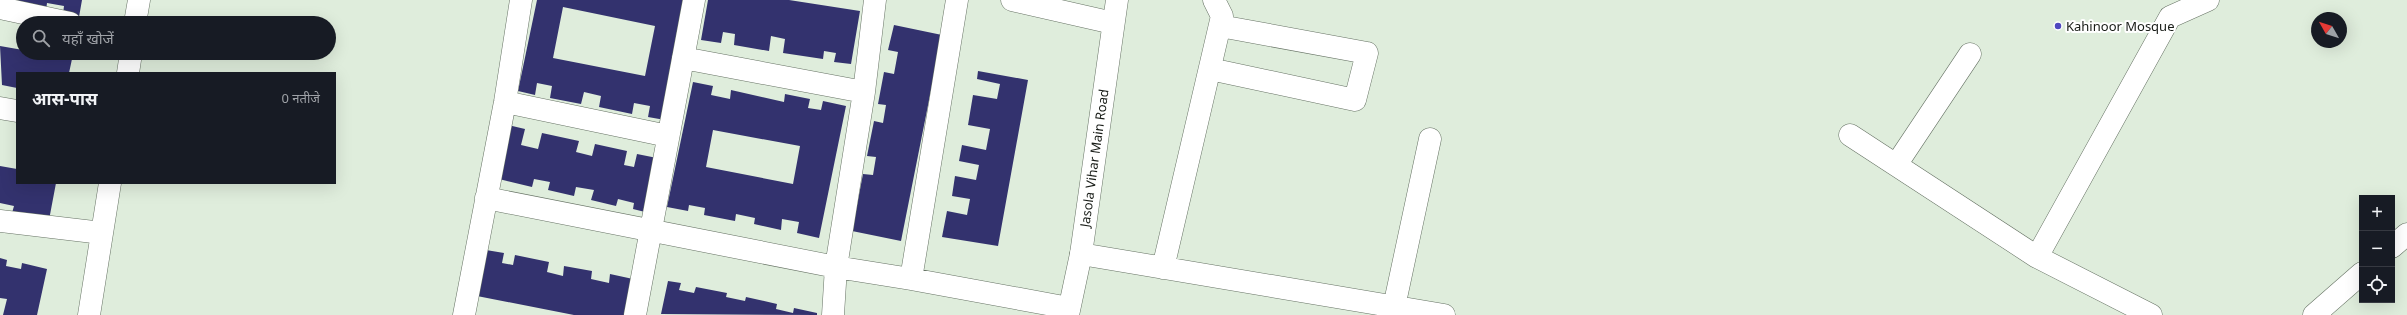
<!DOCTYPE html>
<html lang="hi">
<meta charset="utf-8">
<style>
body{margin:0;font-family:"Noto Sans","Noto Sans Devanagari",sans-serif;background:#242831;color:#f1f3f6}
.controls{position:absolute;right:12px;bottom:12px;display:grid;overflow:hidden;border-radius:0px;box-shadow:0 4px 16px #0002}
.controls button{width:36px;height:36px;display:grid;place-items:center;padding:0;border:0;border-bottom:1px solid #363941;background:#171b24;color:#f1f3f6;font:20px sans-serif}
.compass{position:absolute;left:2311px;top:12px;width:36px;height:36px;border-radius:50%;background:#171b24;box-shadow:0 4px 16px #0002;rotate:309deg}
.list{margin:0;padding:0;list-style:none}
h2{display:flex;justify-content:space-between;align-items:center;height:52px;margin:0;padding:0 16px;font-size:17px}
h2 small{font-size:13px;font-weight:400;color:#9ea1a6}
.icon{flex:none;width:22px;height:22px;fill:none;stroke:currentColor;stroke-width:2;stroke-linecap:round;stroke-linejoin:round}
.map{position:relative;flex:none;width:2407px;height:315px;overflow:hidden}
.search{position:absolute;background:#171b24;box-shadow:0 4px 16px #0002;left:16px;top:16px;width:320px;height:44px;display:flex;align-items:center;gap:10px;box-sizing:border-box;padding:0 14px;border-radius:22px;color:#9ea1a6;font-size:15px}
.panel{position:absolute;background:#171b24;box-shadow:0 4px 16px #0002;left:16px;top:72px;width:320px;height:112px;border-radius:0px}
.map>svg:first-child{display:block}
</style>
<div class="map">
<svg width="2407" height="315" viewBox="0 0 2407 315">
<rect width="100%" height="100%" fill="#dfeddc"/>
<path fill="#33326e" fill-rule="evenodd" d="M 15,0 L 82,0 L 79,17 L 63,14 L 64,6 L 47,3 L 46,11 Z
M 537,0 L 689,0 L 665,120 L 648,117 L 650,106 L 634,103 L 632,114 L 599,107 L 601,96 L 584,92 L 581,104 L 550,98 L 552,86 L 537,83 L 535,95 L 518,91 ZM 563,7 L 655,26 L 645,76 L 553,58 Z
M 708,0 L 789,0 L 860,11 L 851,64 L 834,62 L 836,53 L 824,51 L 823,59 L 783,53 L 785,39 L 771,36 L 769,51 L 734,45 L 735,34 L 723,32 L 721,43 L 701,40 Z
M 894,25 L 942,35 L 901,241 L 852,231 L 863,174 L 873,175 L 876,157 L 867,156 L 874,121 L 883,123 L 886,105 L 878,104 L 884,72 L 894,74 L 898,52 L 888,50 Z
M 0,46 L 23,50 L 23,53 L 38,53 L 72,59 L 69,73 L 17,73 L 17,88 L 2,85 Z
M 978,71 L 1028,80 L 998,246 L 942,237 L 947,211 L 967,215 L 970,199 L 952,196 L 955,176 L 976,180 L 979,165 L 959,161 L 962,145 L 986,150 L 990,129 L 968,125 L 973,95 L 997,99 L 1000,84 L 977,79 Z
M 693,82 L 713,86 L 711,95 L 730,99 L 731,90 L 784,102 L 785,94 L 810,99 L 808,108 L 821,110 L 823,101 L 846,106 L 819,238 L 797,233 L 799,222 L 782,219 L 781,230 L 754,224 L 755,218 L 736,214 L 735,221 L 704,215 L 705,208 L 689,205 L 688,211 L 667,207 ZM 713,130 L 800,146 L 793,184 L 706,167 Z
M 508,125 L 525,129 L 521,145 L 538,149 L 542,133 L 579,141 L 576,152 L 592,156 L 595,144 L 627,151 L 624,165 L 634,167 L 637,154 L 657,158 L 645,212 L 633,209 L 634,203 L 618,199 L 616,206 L 591,200 L 594,190 L 576,187 L 574,196 L 548,190 L 550,182 L 534,179 L 532,187 L 495,178 Z
M 0,166 L 17,169 L 17,183 L 56,183 L 49,220 L 12,213 L 14,206 L 0,203 Z
M 486,250 L 504,253 L 502,263 L 513,265 L 515,255 L 549,262 L 547,272 L 563,276 L 564,266 L 592,271 L 591,279 L 609,283 L 610,274 L 633,279 L 626,315 L 574,315 L 477,296 Z
M 0,258 L 7,260 L 6,266 L 21,269 L 22,263 L 47,269 L 37,315 L 3,315 L 7,299 L 0,298 Z
M 668,281 L 681,283 L 679,290 L 694,293 L 696,287 L 727,293 L 726,297 L 745,301 L 746,297 L 777,304 L 776,309 L 793,313 L 794,308 L 817,313 L 817,315 L 661,314 Z"/>
<g fill="none" stroke-linecap="round" stroke-linejoin="round">
<g stroke="#667264" stroke-width="23">
<path id="lane" d="M 2392,247 L 2407,234
M 2314,315 L 2362,273"/>
</g>
<g stroke="#667264" stroke-width="23">
<path id="street" d="M 1012,0 L 1113,23
M 0,8 L 70,23
M 135,23 L 139,0
M 683,58 L 864,92
M 1210,69 L 1355,100 L 1367,53 L 1220,26
M 128,73 L 131,53
M 505,102 L 668,136
M 0,108 L 17,111
M 1850,135 L 2037,257 L 2151,315
M 1896,165 L 1970,54
M 486,198 L 836,267 L 911,279 L 1069,308
M 0,221 L 102,233
M 1081,254 L 1444,315
M 2037,257 L 2170,17 L 2208,0
M 1163,268 L 1222,16 L 1214,0
M 911,279 L 957,0
M 1394,307 L 1430,139
M 89,315 L 110,183
M 464,315 L 505,102 L 521,0
M 635,315 L 694,0
M 833,315 L 836,267 L 864,92 L 875,0"/>
</g>
<g stroke="#667264" stroke-width="23">
<path id="secondary" d="M 1068,315 L 1081,254 L 1117,0"/>
</g>
<use href="#lane" stroke="#fff" stroke-width="22"/>
<use href="#street" stroke="#fff" stroke-width="22"/>
<use href="#secondary" stroke="#fff" stroke-width="22"/>
</g>
<circle fill="#4f48bf" stroke="#fff" stroke-width="1.5" cx="2058" cy="26" r="4"/>
<g text-anchor="middle" dominant-baseline="central" stroke-width="4" stroke-linejoin="round" paint-order="stroke">
<g font-size="13" fill="#171b16" stroke="#fff" text-anchor="start">
<text x="2066" y="26">Kahinoor Mosque</text>
</g>
<g font-size="13" fill="#171b16" stroke="#fff">
<text transform="translate(1094 158) rotate(-82)">Jasola Vihar Main Road</text>
</g>
</g>
</svg>
<div class="controls">
<button>+</button>
<button>−</button>
<button><svg class="icon" aria-label="locate" viewBox="0 0 24 24"><circle cx="12" cy="12" r="6"/><path d="M12 2v4M12 18v4M2 12h4M18 12h4"/></svg></button>
</div>
<svg class="compass" viewBox="-18 -18 36 36"><path d="M0-13l5 13h-10z" fill="#e53935"/><path d="M0 13l5-13h-10z" fill="#9ea1a6"/></svg>
<div class="search"><svg class="icon" aria-label="search" viewBox="0 0 24 24"><circle cx="10" cy="10" r="6"/><path d="M15 15l6 6"/></svg>यहाँ खोजें</div>
<section class="panel">
<h2>आस-पास<small>0 नतीजे</small></h2>
<ul class="list">
</ul>
</section>
</div>
